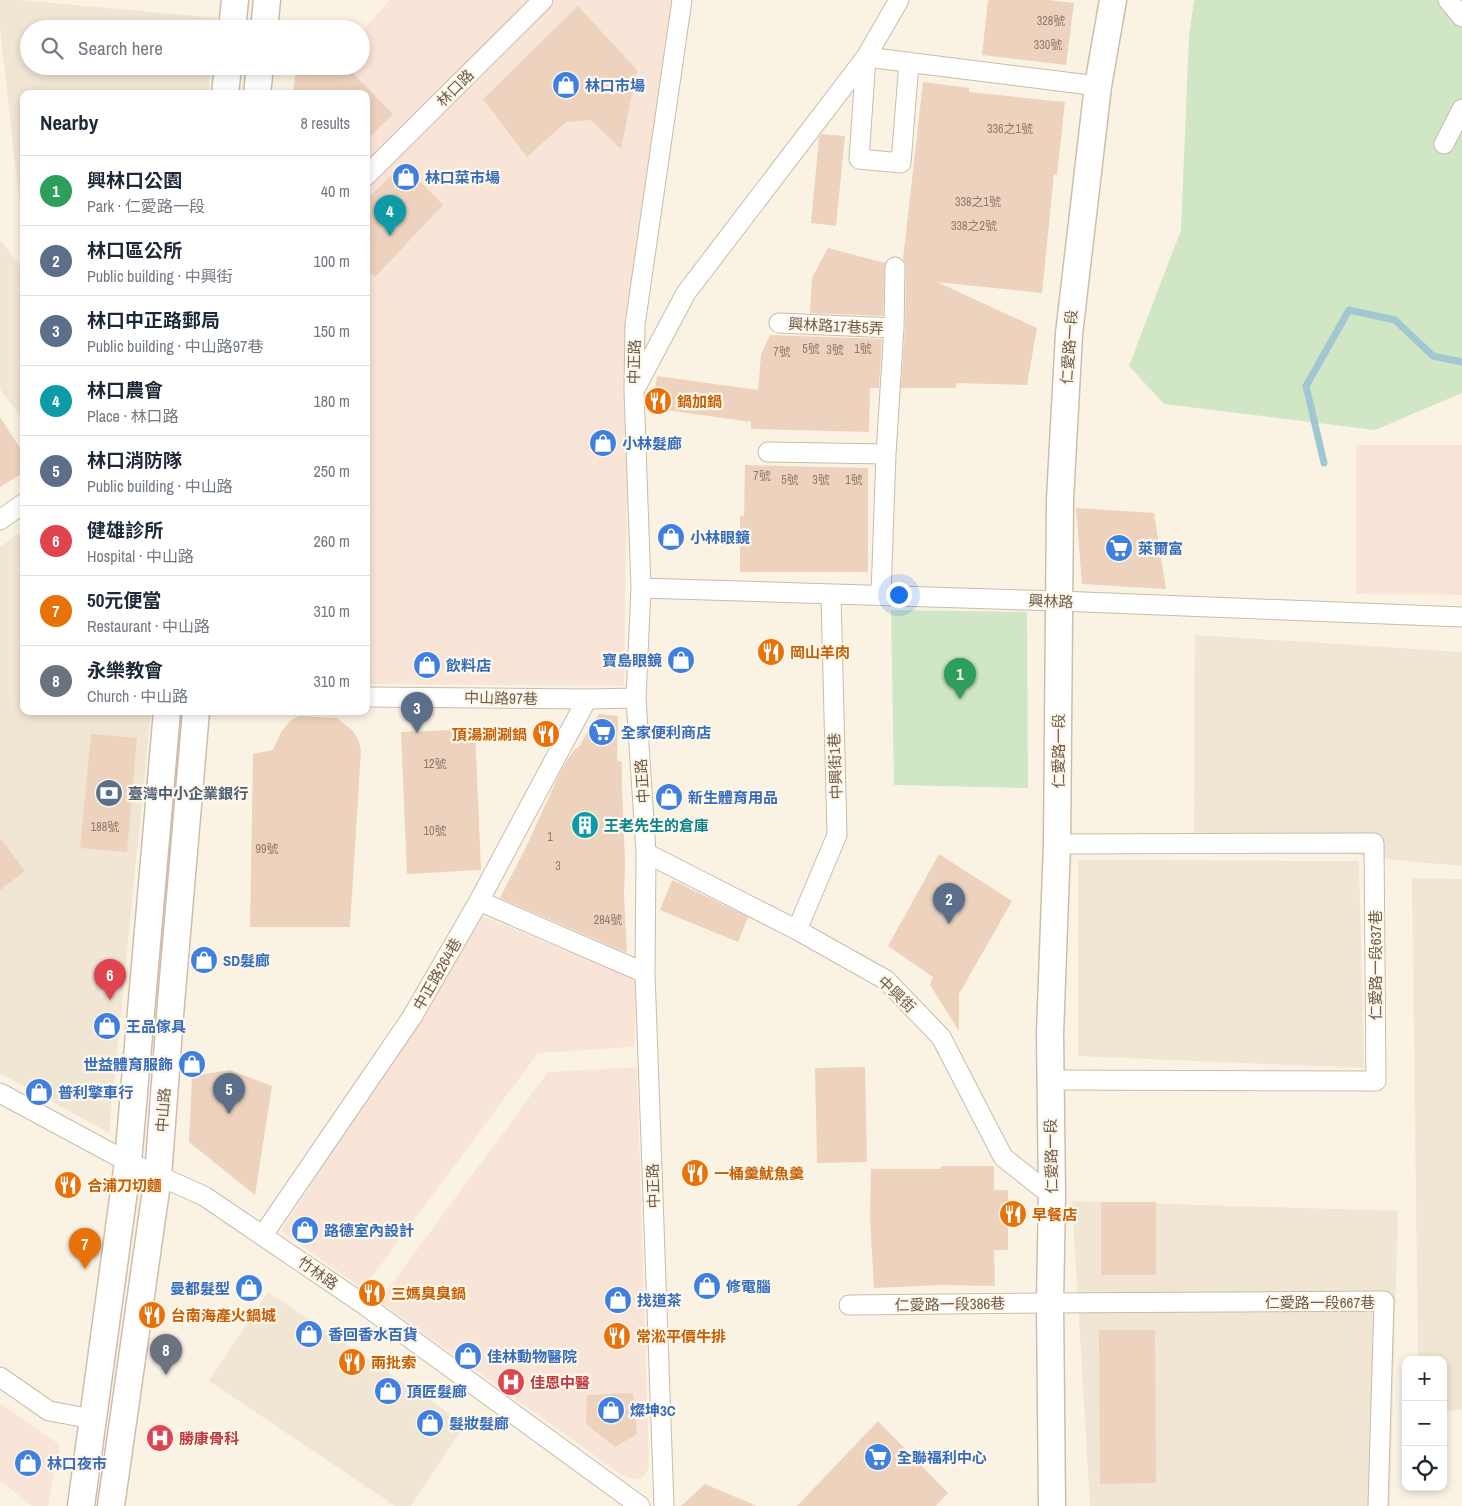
<!DOCTYPE html>
<meta charset="utf-8">
<style>
body{margin:0;font-family:"Archivo Narrow","Noto Sans TC",sans-serif;background:#f6f6f7;color:#1f2937}
.controls{position:absolute;right:15px;bottom:15px;display:grid;overflow:hidden;border-radius:10px;box-shadow:0 2px 8px #0003}
.controls button{width:45px;height:45px;display:grid;place-items:center;padding:0;border:0;border-bottom:1px solid #e0e1e3;background:#fff;color:#1f2937;font:25px sans-serif}
.you{position:absolute;left:898px;top:594px;width:18px;height:18px;margin:-12px;border:4px solid #fff;border-radius:50%;background:#1a73e8;box-shadow:0 0 0 8px #1a73e833}
.badge{display:grid;place-items:center;width:32px;height:32px;border-radius:50%;background:#1a73e8;color:#fff;font-size:16px;font-weight:700}
.pin{position:absolute;translate:-50% -41px;filter:drop-shadow(0 1px 2px #0008)}
.pin::after{content:'';position:absolute;top:26px;width:18px;height:15px;background:inherit;clip-path:polygon(0 0,100% 0,50% 100%)}
.list{margin:0;padding:0;list-style:none}
h2{display:flex;justify-content:space-between;align-items:center;height:65px;margin:0;padding:0 20px;font-size:21px}
h2 small{font-size:16px;font-weight:400;color:#747a83}
.list li{display:grid;grid-template-columns:32px 1fr auto;gap:15px;align-items:center;box-sizing:border-box;height:70px;padding:0 20px;border-top:1px solid #e0e1e3}
.list b{display:block;font-size:19px;white-space:nowrap}
.list p{margin:0;font-size:16px;white-space:nowrap;color:#747a83}
.list em{font-size:16px;font-style:normal;color:#747a83}
.icon{flex:none;width:28px;height:28px;fill:none;stroke:currentColor;stroke-width:2;stroke-linecap:round;stroke-linejoin:round}
.map{position:relative;flex:none;width:1462px;height:1506px;overflow:hidden}
.search{position:absolute;background:#fff;box-shadow:0 2px 8px #0003;left:20px;top:20px;width:350px;height:55px;display:flex;align-items:center;gap:12px;box-sizing:border-box;padding:0 18px;border-radius:28px;color:#747a83;font-size:19px}
.panel{position:absolute;background:#fff;box-shadow:0 2px 8px #0003;left:20px;top:90px;width:350px;height:625px;border-radius:10px}
.map>svg:first-child{display:block}
</style>
<div class="map">
<svg width="1462" height="1506" viewBox="0 0 1462 1506">
<rect width="100%" height="100%" fill="#faf3e4"/>
<path fill="#f1e5d3" d="M 0,0 L 20,0 L 217,18 L 215,29 L 29,29 L 29,66 L 211,66 L 208,94 L 24,94 L 24,209 L 21,205 L 18,189 L 0,29 Z
M 0,240 L 24,271 L 24,421 L 0,389 Z
M 24,530 L 24,711 L 151,711 L 109,1133 L 0,1073 L 0,547 Z
M 1195,635 L 1462,652 L 1462,866 L 1396,860 L 1194,834 Z
M 1078,860 L 1359,861 L 1364,1068 L 1078,1056 Z
M 1412,878 L 1462,879 L 1462,1410 L 1443,1411 L 1443,1360 L 1418,1360 Z
M 1072,1201 L 1398,1211 L 1390,1506 L 1090,1506 Z
M 268,1292 L 465,1424 L 411,1506 L 395,1506 L 209,1381 Z"/>
<path fill="#f9e4d8" d="M 390,0 L 678,0 L 630,303 L 624,686 L 366,684 L 366,94 L 331,66 L 361,66 L 361,32 Z
M 1356,445 L 1462,445 L 1462,595 L 1356,594 Z
M 483,916 L 636,980 L 634,1047 L 538,1053 L 363,1289 L 281,1231 Z
M 637,1067 L 649,1466 L 645,1475 L 636,1480 L 620,1474 L 379,1301 L 548,1072 Z
M 0,1403 L 60,1445 L 48,1506 L 32,1506 L 0,1481 Z"/>
<path fill="#d0e6c4" d="M 1194,0 L 1462,0 L 1462,393 L 1375,430 L 1164,404 L 1129,366 L 1181,230 L 1189,37 Z
M 891,610 L 1027,612 L 1028,788 L 894,785 Z"/>
<g fill="none" stroke-linecap="round" stroke-linejoin="round">
<path stroke="#a1c8d2" stroke-width="7" d="M 1324,463 L 1306,386 L 1349,310 L 1395,320 L 1433,356 L 1462,362"/>
</g>
<path fill="#edd3be" d="M 988,0 L 1048,0 L 1074,3 L 1066,65 L 982,55 Z
M 578,6 L 637,70 L 621,149 L 591,120 L 566,122 L 527,157 L 483,99 Z
M 296,66 L 346,66 L 393,114 L 366,141 L 366,94 L 293,94 Z
M 923,82 L 969,88 L 969,92 L 1065,102 L 1057,175 L 1054,174 L 1042,293 L 937,282 L 1037,328 L 1027,385 L 956,383 L 956,388 L 901,388 L 905,328 L 906,267 L 903,259 Z
M 821,134 L 845,136 L 836,226 L 811,223 L 819,137 Z
M 403,164 L 443,205 L 375,277 L 366,268 L 366,200 Z
M 828,248 L 885,263 L 883,316 L 810,313 L 812,278 Z
M 770,335 L 882,339 L 879,388 L 870,388 L 869,432 L 751,429 L 751,422 L 652,408 L 657,376 L 758,390 L 761,355 Z
M 0,417 L 24,454 L 24,472 L 0,487 Z
M 745,465 L 868,468 L 868,572 L 740,572 L 740,516 L 744,516 Z
M 1076,508 L 1154,513 L 1166,589 L 1082,584 Z
M 599,714 L 618,716 L 617,760 L 622,762 L 622,791 L 625,864 L 624,895 L 627,953 L 500,898 L 527,845 L 557,779 L 567,760 L 576,748 L 578,748 Z
M 299,716 L 337,718 L 352,730 L 358,739 L 361,750 L 350,927 L 250,927 L 253,754 L 273,750 L 281,732 L 291,720 Z
M 475,729 L 481,870 L 407,874 L 401,732 Z
M 91,734 L 137,738 L 127,852 L 80,848 Z
M 0,838 L 25,871 L 0,890 Z
M 939,854 L 1012,901 L 959,994 L 959,1031 L 930,985 L 933,977 L 888,946 Z
M 672,880 L 748,917 L 738,942 L 660,910 Z
M 865,1067 L 867,1162 L 817,1163 L 815,1068 Z
M 230,1070 L 272,1086 L 255,1195 L 189,1142 L 192,1076 Z
M 941,1166 L 994,1166 L 994,1190 L 1008,1190 L 1008,1250 L 994,1250 L 995,1286 L 942,1285 L 874,1288 L 870,1218 L 871,1169 L 941,1169 Z
M 1101,1202 L 1156,1202 L 1156,1275 L 1101,1275 Z
M 1099,1330 L 1155,1330 L 1156,1483 L 1100,1484 Z
M 633,1393 L 637,1434 L 615,1447 L 586,1424 L 587,1395 Z
M 878,1421 L 948,1493 L 936,1506 L 797,1506 Z
M 705,1484 L 757,1506 L 681,1506 Z"/>
<g fill="none" stroke-linecap="round" stroke-linejoin="round">
<g stroke="#cabbab" stroke-width="21">
<path id="minor" d="M 1448,0 L 1462,17
M 866,57 L 859,159 L 901,163 L 909,62
M 866,57 L 1098,86
M 1444,144 L 1462,109
M 366,176 L 543,0
M 779,323 L 894,328
M 636,387 L 686,293 L 866,57 L 899,0
M 768,452 L 886,454
M 0,520 L 24,503
M 641,588 L 1059,601 L 1462,617
M 881,595 L 886,454 L 894,328 L 895,267
M 366,697 L 587,699 L 636,698
M 646,853 L 797,930 L 886,980 L 941,1037 L 1003,1157 L 1052,1196
M 479,901 L 645,973
M 797,930 L 837,835 L 831,595
M 1051,1080 L 1376,1081 L 1374,843 L 1057,844
M 0,1093 L 128,1162 L 204,1196 L 366,1306 L 640,1506
M 263,1235 L 412,1017 L 479,901 L 587,699
M 849,1305 L 1050,1303 L 1384,1301 L 1378,1506
M 0,1377 L 49,1411 L 93,1419
M 664,1506 L 645,973 L 646,853 L 636,698 L 641,588 L 634,390 L 635,325 L 682,0"/>
</g>
<g stroke="#cfbdac" stroke-width="29">
<path id="secondary" d="M 232,29 L 235,0
M 264,29 L 267,0
M 225,94 L 228,66
M 257,94 L 260,66
M 81,1506 L 128,1162 L 167,711
M 111,1506 L 158,1176 L 171,1003 L 196,711
M 1052,1506 L 1050,1303 L 1052,1196 L 1050,1034 L 1057,844 L 1060,500 L 1069,334 L 1098,86 L 1113,0"/>
</g>
<use href="#minor" stroke="#fff" stroke-width="19"/>
<use href="#secondary" stroke="#fff" stroke-width="26"/>
</g>
<defs>
<g id="shop-disc" transform="scale(1.4375)"><circle r="9.5" fill="#3f7fe0" stroke="#fdf7e9"/><path d="M-5-2.5h2.3a2.7 3.5 0 0 1 5.4 0H5L5.5 6h-11ZM-1.5-2.5h3a1.5 2.3 0 0 0-3 0Z" fill="#fff"/></g>
<g id="restaurant-disc" transform="scale(1.4375)"><circle r="9.5" fill="#e8710a" stroke="#fdf7e9"/><path d="M-5-6h1v4h1v-4h1v4h1v-4h1v5L-1.5 .5V6h-2V.5L-5-1ZM5-6V6H3V1.5H1.5Q1.5-4 5-6Z" fill="#fff"/></g>
<g id="supermarket-disc" transform="scale(1.4375)"><circle r="9.5" fill="#3f7fe0" stroke="#fdf7e9"/><path d="M-6-5.5h2.5l.6 2H6L4.5 2H-2.5L-4.4-4H-6ZM-1.5 3.2a1.3 1.3 0 1 0 .1 0ZM3 3.2a1.3 1.3 0 1 0 .1 0Z" fill="#fff"/></g>
<g id="bank-disc" transform="scale(1.4375)"><circle r="9.5" fill="#5c6f8a" stroke="#fdf7e9"/><path d="M-6-4H6V4H-6ZM0-2.3a2.3 2.3 0 1 0 0 4.6a2.3 2.3 0 1 0 0-4.6Z" fill="#fff"/></g>
<g id="building-disc" transform="scale(1.4375)"><circle r="9.5" fill="#0f9aa8" stroke="#fdf7e9"/><path d="M-4-6H4V6H1V3H-1V6H-4ZM-2.5-4.3h1.7v1.8h-1.7ZM.8-4.3h1.7v1.8H.8ZM-2.5-1h1.7V.8h-1.7ZM.8-1h1.7V.8H.8Z" fill="#fff"/></g>
<g id="hospital-disc" transform="scale(1.4375)"><circle r="9.5" fill="#e0444e" stroke="#fdf7e9"/><path d="M-5-5h3v3.5h4V-5h3V5h-3V1.5h-4V5h-3Z" fill="#fff"/></g>
</defs>
<g fill-rule="evenodd">
<use href="#shop-disc" x="566" y="85"/>
<use href="#shop-disc" x="406" y="177"/>
<use href="#restaurant-disc" x="658" y="401"/>
<use href="#shop-disc" x="603" y="443"/>
<use href="#shop-disc" x="671" y="537"/>
<use href="#supermarket-disc" x="1119" y="548"/>
<use href="#restaurant-disc" x="771" y="652"/>
<use href="#shop-disc" x="681" y="660"/>
<use href="#shop-disc" x="427" y="665"/>
<use href="#supermarket-disc" x="602" y="732"/>
<use href="#restaurant-disc" x="546" y="734"/>
<use href="#bank-disc" x="109" y="793"/>
<use href="#shop-disc" x="669" y="797"/>
<use href="#building-disc" x="585" y="825"/>
<use href="#shop-disc" x="204" y="960"/>
<use href="#shop-disc" x="107" y="1026"/>
<use href="#shop-disc" x="192" y="1064"/>
<use href="#shop-disc" x="39" y="1092"/>
<use href="#restaurant-disc" x="695" y="1173"/>
<use href="#restaurant-disc" x="68" y="1185"/>
<use href="#restaurant-disc" x="1013" y="1214"/>
<use href="#shop-disc" x="305" y="1230"/>
<use href="#shop-disc" x="707" y="1286"/>
<use href="#shop-disc" x="249" y="1288"/>
<use href="#restaurant-disc" x="372" y="1293"/>
<use href="#shop-disc" x="618" y="1300"/>
<use href="#restaurant-disc" x="152" y="1315"/>
<use href="#shop-disc" x="309" y="1334"/>
<use href="#restaurant-disc" x="617" y="1336"/>
<use href="#shop-disc" x="468" y="1356"/>
<use href="#restaurant-disc" x="352" y="1362"/>
<use href="#hospital-disc" x="511" y="1382"/>
<use href="#shop-disc" x="388" y="1391"/>
<use href="#shop-disc" x="611" y="1410"/>
<use href="#shop-disc" x="430" y="1423"/>
<use href="#hospital-disc" x="160" y="1438"/>
<use href="#supermarket-disc" x="878" y="1457"/>
<use href="#shop-disc" x="28" y="1463"/>
</g>
<g text-anchor="middle" dominant-baseline="central" stroke-width="4.5" stroke-linejoin="round" paint-order="stroke">
<g font-size="12" fill="#8f7968">
<text x="1051" y="21">328號</text>
<text x="1048" y="45">330號</text>
<text x="1010" y="129">336之1號</text>
<text x="978" y="202">338之1號</text>
<text x="974" y="226">338之2號</text>
<text x="811" y="349">5號</text>
<text x="863" y="349">1號</text>
<text x="835" y="350">3號</text>
<text x="782" y="352">7號</text>
<text x="762" y="476">7號</text>
<text x="790" y="480">5號</text>
<text x="821" y="480">3號</text>
<text x="854" y="480">1號</text>
<text x="435" y="764">12號</text>
<text x="105" y="827">188號</text>
<text x="435" y="831">10號</text>
<text x="550" y="837">1</text>
<text x="267" y="849">99號</text>
<text x="558" y="866">3</text>
<text x="608" y="920">284號</text>
</g>
<g font-size="15" font-weight="bold" fill="#366cbe" stroke="#fdf7e9" text-anchor="start">
<text x="585" y="85">林口市場</text>
<text x="425" y="177">林口菜市場</text>
<text x="622" y="443">小林髮廊</text>
<text x="690" y="537">小林眼鏡</text>
<text x="1138" y="548">萊爾富</text>
<text x="662" y="660" text-anchor="end">寶島眼鏡</text>
<text x="446" y="665">飲料店</text>
<text x="621" y="732">全家便利商店</text>
<text x="688" y="797">新生體育用品</text>
<text x="223" y="960">SD髮廊</text>
<text x="126" y="1026">王品傢具</text>
<text x="173" y="1064" text-anchor="end">世益體育服飾</text>
<text x="58" y="1092">普利擎車行</text>
<text x="324" y="1230">路德室內設計</text>
<text x="726" y="1286">修電腦</text>
<text x="230" y="1288" text-anchor="end">曼都髮型</text>
<text x="637" y="1300">找道茶</text>
<text x="328" y="1334">香回香水百貨</text>
<text x="487" y="1356">佳林動物醫院</text>
<text x="407" y="1391">頂匠髮廊</text>
<text x="630" y="1410">燦坤3C</text>
<text x="449" y="1423">髮妝髮廊</text>
<text x="897" y="1457">全聯福利中心</text>
<text x="47" y="1463">林口夜市</text>
</g>
<g font-size="15" fill="#705b4c" stroke="#fdf7e9">
<text transform="translate(455 88) rotate(-45)">林口路</text>
<text transform="translate(836 326) rotate(3)">興林路17巷5弄</text>
<text transform="translate(1069 347) rotate(-86)">仁愛路一段</text>
<text transform="translate(634 362) rotate(-89)">中正路</text>
<text transform="translate(1051 601) rotate(2)">興林路</text>
<text transform="translate(501 698) rotate(1)">中山路97巷</text>
<text transform="translate(1058 751) rotate(-90)">仁愛路一段</text>
<text transform="translate(835 766) rotate(-92)">中興街1巷</text>
<text transform="translate(642 781) rotate(-94)">中正路</text>
<text transform="translate(1375 965) rotate(-90)">仁愛路一段637巷</text>
<text transform="translate(437 974) rotate(-60)">中正路264巷</text>
<text transform="translate(897 994) rotate(43)">中興街</text>
<text transform="translate(163 1110) rotate(-86)">中山路</text>
<text transform="translate(1051 1156) rotate(-91)">仁愛路一段</text>
<text transform="translate(653 1186) rotate(-92)">中正路</text>
<text transform="translate(318 1273) rotate(35)">竹林路</text>
<text x="1320" y="1302">仁愛路一段667巷</text>
<text transform="translate(950 1304) rotate(-1)">仁愛路一段386巷</text>
</g>
<g font-size="15" font-weight="bold" fill="#c56008" stroke="#fdf7e9" text-anchor="start">
<text x="677" y="401">鍋加鍋</text>
<text x="790" y="652">岡山羊肉</text>
<text x="527" y="734" text-anchor="end">頂湯涮涮鍋</text>
<text x="714" y="1173">一桶羹魷魚羹</text>
<text x="87" y="1185">合浦刀切麵</text>
<text x="1032" y="1214">早餐店</text>
<text x="391" y="1293">三媽臭臭鍋</text>
<text x="171" y="1315">台南海產火鍋城</text>
<text x="636" y="1336">常淞平價牛排</text>
<text x="371" y="1362">兩批索</text>
</g>
<g font-size="15" font-weight="bold" fill="#4e5e75" stroke="#fdf7e9" text-anchor="start">
<text x="128" y="793">臺灣中小企業銀行</text>
</g>
<g font-size="15" font-weight="bold" fill="#0d838f" stroke="#fdf7e9" text-anchor="start">
<text x="604" y="825">王老先生的倉庫</text>
</g>
<g font-size="15" font-weight="bold" fill="#be3a42" stroke="#fdf7e9" text-anchor="start">
<text x="530" y="1382">佳恩中醫</text>
<text x="179" y="1438">勝康骨科</text>
</g>
</g>
</svg>
<div class="controls">
<button>+</button>
<button>−</button>
<button><svg class="icon" aria-label="locate" viewBox="0 0 24 24"><circle cx="12" cy="12" r="6"/><path d="M12 2v4M12 18v4M2 12h4M18 12h4"/></svg></button>
</div>
<div class="you"></div>
<div class="pin badge" style="left:960px;top:699px;background:#2e9e5b">1</div>
<div class="pin badge" style="left:949px;top:924px;background:#5c6f8a">2</div>
<div class="pin badge" style="left:417px;top:733px;background:#5c6f8a">3</div>
<div class="pin badge" style="left:390px;top:236px;background:#0f9aa8">4</div>
<div class="pin badge" style="left:229px;top:1114px;background:#5c6f8a">5</div>
<div class="pin badge" style="left:110px;top:1000px;background:#e0444e">6</div>
<div class="pin badge" style="left:85px;top:1269px;background:#e8710a">7</div>
<div class="pin badge" style="left:166px;top:1375px;background:#6b7280">8</div>
<div class="search"><svg class="icon" aria-label="search" viewBox="0 0 24 24"><circle cx="10" cy="10" r="6"/><path d="M15 15l6 6"/></svg>Search here</div>
<section class="panel">
<h2>Nearby<small>8 results</small></h2>
<ul class="list">
<li><span class="badge" style="background:#2e9e5b">1</span><div><b>興林口公園</b><p>Park · 仁愛路一段</p></div><em>40 m</em></li>
<li><span class="badge" style="background:#5c6f8a">2</span><div><b>林口區公所</b><p>Public building · 中興街</p></div><em>100 m</em></li>
<li><span class="badge" style="background:#5c6f8a">3</span><div><b>林口中正路郵局</b><p>Public building · 中山路97巷</p></div><em>150 m</em></li>
<li><span class="badge" style="background:#0f9aa8">4</span><div><b>林口農會</b><p>Place · 林口路</p></div><em>180 m</em></li>
<li><span class="badge" style="background:#5c6f8a">5</span><div><b>林口消防隊</b><p>Public building · 中山路</p></div><em>250 m</em></li>
<li><span class="badge" style="background:#e0444e">6</span><div><b>健雄診所</b><p>Hospital · 中山路</p></div><em>260 m</em></li>
<li><span class="badge" style="background:#e8710a">7</span><div><b>50元便當</b><p>Restaurant · 中山路</p></div><em>310 m</em></li>
<li><span class="badge" style="background:#6b7280">8</span><div><b>永樂教會</b><p>Church · 中山路</p></div><em>310 m</em></li>
</ul>
</section>
</div>
